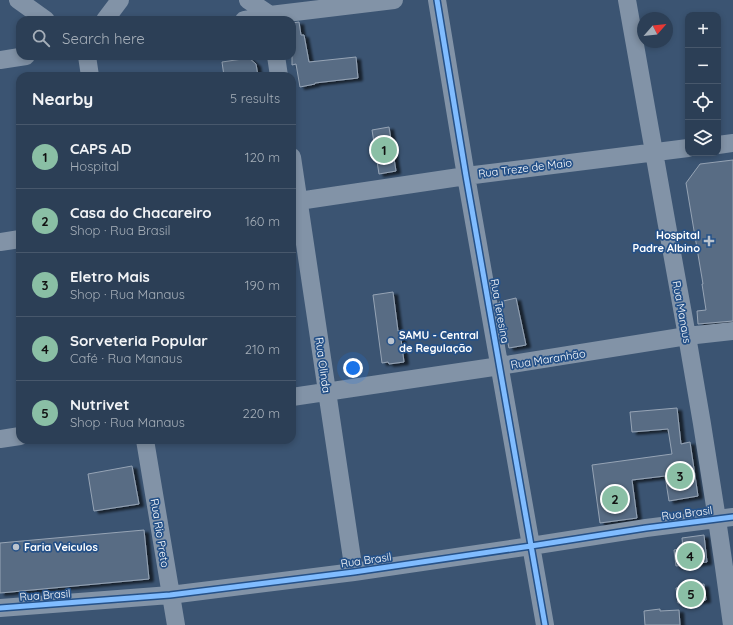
<!DOCTYPE html>
<meta charset="utf-8">
<style>
body{margin:0;font-family:Quicksand,sans-serif;background:#384a60;color:#f1f3f6}
.controls{position:absolute;right:12px;top:12px;display:grid;overflow:hidden;border-radius:8px;box-shadow:0 2px 6px #0003}
.controls button{width:36px;height:36px;display:grid;place-items:center;padding:0;border:0;border-bottom:1px solid #48586c;background:#2c3f56;color:#f1f3f6;font:20px sans-serif}
.compass{position:absolute;left:637px;top:12px;width:36px;height:36px;border-radius:50%;background:#2c3f56;box-shadow:0 2px 6px #0003;rotate:62deg}
.you{position:absolute;left:353px;top:368px;width:14px;height:14px;margin:-10px;border:3px solid #fff;border-radius:50%;background:#1a73e8;box-shadow:0 0 0 6px #1a73e833}
.badge{display:grid;place-items:center;width:26px;height:26px;border-radius:50%;background:#8abfa5;color:#111;font-size:13px;font-weight:700}
.pin{position:absolute;translate:-50% -50%;border:2px solid #fff;box-shadow:0 1px 4px #0006}
.list{margin:0;padding:0;list-style:none}
h2{display:flex;justify-content:space-between;align-items:center;height:52px;margin:0;padding:0 16px;font-size:17px}
h2 small{font-size:13px;font-weight:400;color:#a6afb9}
.list li{display:grid;grid-template-columns:26px 1fr auto;gap:12px;align-items:center;box-sizing:border-box;height:64px;padding:0 16px;border-top:1px solid #48586c}
.list b{display:block;font-size:15px;white-space:nowrap}
.list p{margin:0;font-size:13px;white-space:nowrap;color:#a6afb9}
.list em{font-size:13px;font-style:normal;color:#a6afb9}
.icon{flex:none;width:22px;height:22px;fill:none;stroke:currentColor;stroke-width:2;stroke-linecap:round;stroke-linejoin:round}
.map{position:relative;flex:none;width:733px;height:625px;overflow:hidden}
.search{position:absolute;background:#2c3f56;box-shadow:0 2px 6px #0003;left:16px;top:16px;width:280px;height:44px;display:flex;align-items:center;gap:10px;box-sizing:border-box;padding:0 14px;border-radius:12px;color:#a6afb9;font-size:15px}
.panel{position:absolute;background:#2c3f56;box-shadow:0 2px 6px #0003;left:16px;top:72px;width:280px;height:372px;border-radius:12px}
.map>svg:first-child{display:block}
</style>
<div class="map">
<svg width="733" height="625" viewBox="0 0 733 625">
<defs>
<filter id="shadow"><feDropShadow dx="4.5" dy="2.5" stdDeviation="1" flood-color="#0009"/></filter>
</defs>
<rect width="100%" height="100%" fill="#3b5472"/>
<path fill="#596c84" stroke="#96a4b5" filter="url(#shadow)" d="M 299,22 L 301,35 L 304,35 L 309,62 L 356,57 L 358,78 L 315,83 L 315,84 L 300,87 L 296,64 L 292,65 L 292,23 Z
M 249,58 L 256,64 L 258,76 L 224,76 L 222,62 Z
M 389,127 L 396,171 L 379,174 L 372,130 Z
M 733,160 L 733,321 L 698,324 L 697,311 L 706,310 L 702,284 L 703,284 L 686,183 L 700,164 Z
M 393,292 L 398,331 L 400,331 L 404,362 L 389,364 L 388,362 L 382,363 L 373,295 Z
M 516,298 L 526,345 L 509,348 L 499,302 Z
M 677,408 L 681,444 L 690,442 L 698,496 L 669,501 L 665,476 L 632,480 L 637,518 L 600,523 L 592,465 L 672,454 L 668,429 L 632,432 L 630,412 Z
M 132,466 L 139,504 L 94,511 L 88,474 Z
M 144,530 L 149,579 L 0,593 L 0,543 Z
M 704,535 L 707,562 L 676,566 L 674,550 L 683,548 L 682,538 Z
M 704,584 L 706,600 L 678,603 L 676,588 Z
M 660,609 L 660,611 L 679,610 L 680,625 L 645,625 L 644,611 Z"/>
<g fill="none" stroke-linecap="round" stroke-linejoin="round">
<path stroke="#8293a7" stroke-width="18" d="M 18,0 L 46,20
M 248,0 L 270,15
M 437,0 L 466,176 L 545,625
M 627,0 C 646,112 667,224 687,336 C 704,432 719,528 732,625
M 105,20 L 120,0
M 244,20 L 270,15 L 394,0
M 87,56 L 90,76
M 276,56 L 279,76
M 0,60 L 26,56
M 718,145 L 733,143
M 292,157 L 354,572
M 292,202 L 466,176 L 688,148
M 0,242 L 20,239
M 292,397 L 500,366 L 687,336 L 733,331
M 0,439 L 20,436
M 145,440 L 176,625
M 0,608 L 170,595 L 354,572 L 531,546 L 646,528 L 733,517"/>
<g stroke="#255188" stroke-width="8">
<path id="cycleway" d="M 437,0 L 466,176 L 545,625
M 0,608 L 170,595 L 354,572 L 531,546 L 646,528 L 733,517"/>
</g>
<use href="#cycleway" stroke="#80bcff" stroke-width="5"/>
</g>
<g fill="#bac3ce" stroke="#255188" stroke-width="1.5">
<path d="M707 235h4v4h4v4h-4v4h-4v-4h-4v-4h4z"/>
<circle cx="391" cy="341" r="4"/>
<circle cx="16" cy="547" r="4"/>
</g>
<g text-anchor="middle" dominant-baseline="central" stroke-width="3.5" stroke-linejoin="round" paint-order="stroke">
<g font-size="11" fill="#fff" stroke="#255188">
<text transform="translate(525 168) rotate(-7)">Rua Treze de Maio</text>
<text transform="translate(500 311) rotate(80)">Rua Teresina</text>
<text transform="translate(682 312) rotate(80)">Rua Manaus</text>
<text transform="translate(548 359) rotate(-9)">Rua Maranhão</text>
<text transform="translate(323 365) rotate(82)">Rua Olinda</text>
<text transform="translate(687 513) rotate(-7)">Rua Brasil</text>
<text transform="translate(160 533) rotate(81)">Rua Rio Preto</text>
<text transform="translate(366 560) rotate(-8)">Rua Brasil</text>
<text transform="translate(45 595) rotate(-4)">Rua Brasil</text>
</g>
<g font-size="11" font-weight="bold" fill="#fff" stroke="#255188" text-anchor="start">
<text x="700" y="235" text-anchor="end">Hospital<tspan x="700" dy="13">Padre Albino</tspan></text>
<text x="399" y="335">SAMU - Central<tspan x="399" dy="13">de Regulação</tspan></text>
<text x="24" y="547">Faria Veiculos</text>
</g>
</g>
</svg>
<div class="controls">
<button>+</button>
<button>−</button>
<button><svg class="icon" aria-label="locate" viewBox="0 0 24 24"><circle cx="12" cy="12" r="6"/><path d="M12 2v4M12 18v4M2 12h4M18 12h4"/></svg></button>
<button><svg class="icon" aria-label="layers" viewBox="0 0 24 24"><path d="M12 4l9 5-9 5-9-5zM3 14l9 5 9-5"/></svg></button>
</div>
<svg class="compass" viewBox="-18 -18 36 36"><path d="M0-13l5 13h-10z" fill="#e53935"/><path d="M0 13l5-13h-10z" fill="#a6afb9"/></svg>
<div class="you"></div>
<div class="pin badge" style="left:384px;top:150px">1</div>
<div class="pin badge" style="left:615px;top:499px">2</div>
<div class="pin badge" style="left:680px;top:476px">3</div>
<div class="pin badge" style="left:690px;top:556px">4</div>
<div class="pin badge" style="left:691px;top:594px">5</div>
<div class="search"><svg class="icon" aria-label="search" viewBox="0 0 24 24"><circle cx="10" cy="10" r="6"/><path d="M15 15l6 6"/></svg>Search here</div>
<section class="panel">
<h2>Nearby<small>5 results</small></h2>
<ul class="list">
<li><span class="badge">1</span><div><b>CAPS AD</b><p>Hospital</p></div><em>120 m</em></li>
<li><span class="badge">2</span><div><b>Casa do Chacareiro</b><p>Shop · Rua Brasil</p></div><em>160 m</em></li>
<li><span class="badge">3</span><div><b>Eletro Mais</b><p>Shop · Rua Manaus</p></div><em>190 m</em></li>
<li><span class="badge">4</span><div><b>Sorveteria Popular</b><p>Café · Rua Manaus</p></div><em>210 m</em></li>
<li><span class="badge">5</span><div><b>Nutrivet</b><p>Shop · Rua Manaus</p></div><em>220 m</em></li>
</ul>
</section>
</div>
